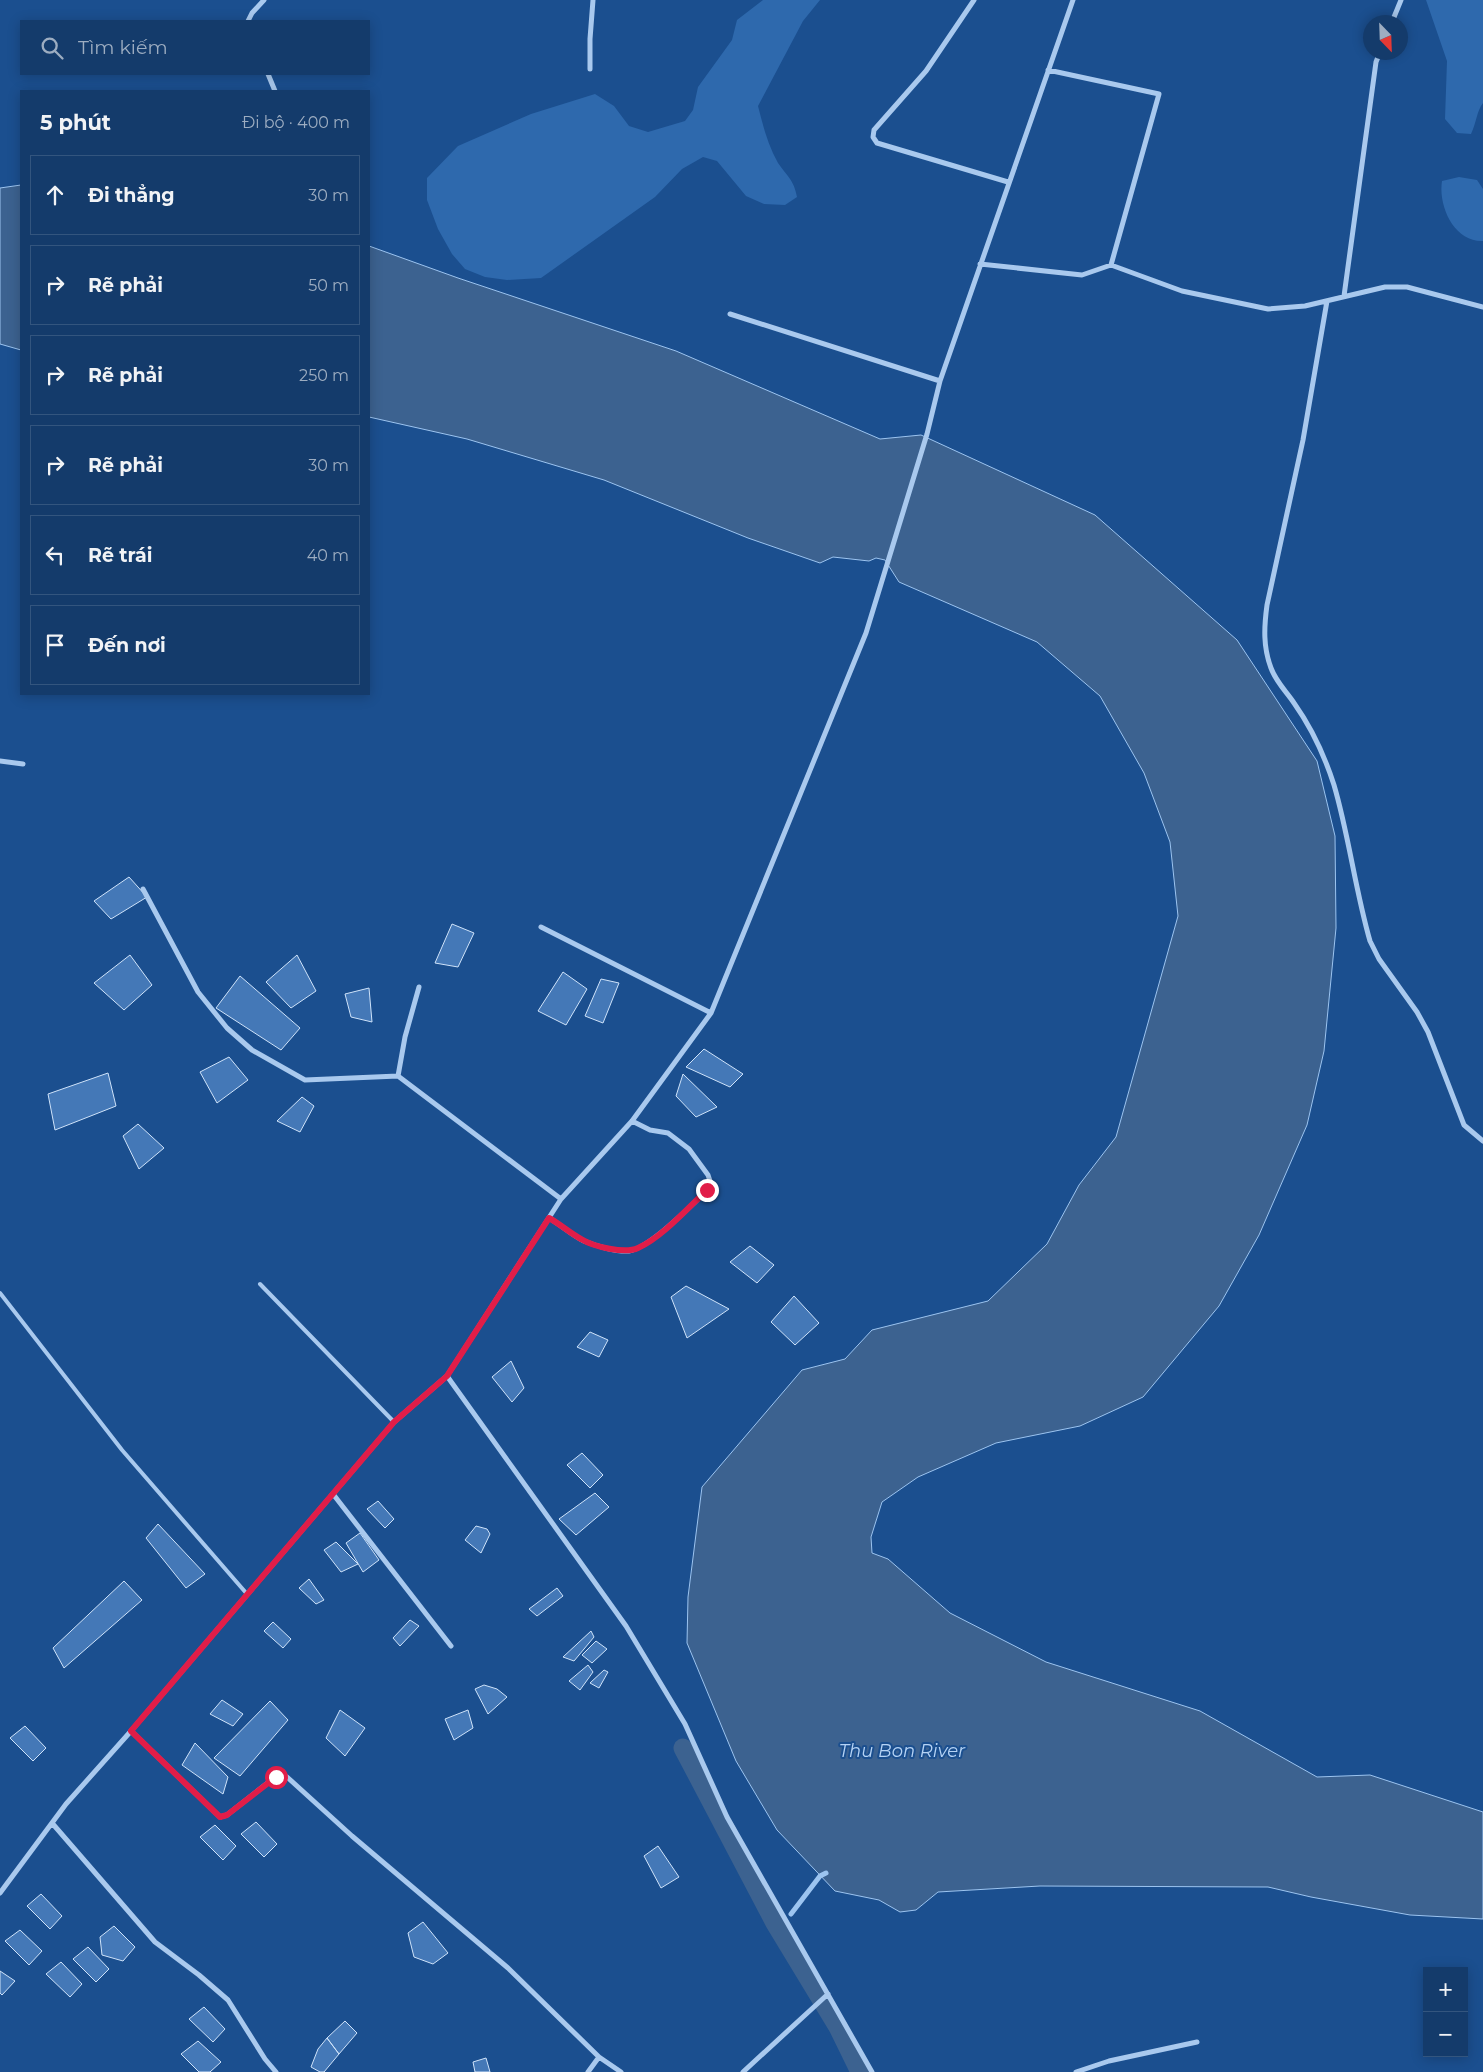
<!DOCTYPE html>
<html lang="vi">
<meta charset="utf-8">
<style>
body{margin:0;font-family:Montserrat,sans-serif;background:#1d4271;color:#f1f3f6}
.controls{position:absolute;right:15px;bottom:15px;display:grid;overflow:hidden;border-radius:0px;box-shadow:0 2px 12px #0003}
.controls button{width:45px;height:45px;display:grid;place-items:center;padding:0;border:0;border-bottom:1px solid #33557e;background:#143b6b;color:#f1f3f6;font:25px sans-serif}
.compass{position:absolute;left:1363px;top:15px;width:45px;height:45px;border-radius:50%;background:#143b6b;box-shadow:0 2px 12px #0003;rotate:157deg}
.stop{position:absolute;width:15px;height:15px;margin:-11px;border:4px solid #e11d48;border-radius:50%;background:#fff}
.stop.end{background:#e11d48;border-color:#fff;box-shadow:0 1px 5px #0008}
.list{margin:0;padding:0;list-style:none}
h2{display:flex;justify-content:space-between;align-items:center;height:65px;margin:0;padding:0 20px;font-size:21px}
h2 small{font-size:16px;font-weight:400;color:#9dadc1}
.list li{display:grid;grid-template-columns:32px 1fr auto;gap:15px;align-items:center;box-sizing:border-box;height:80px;margin:0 10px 10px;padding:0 10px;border:1px solid #33557e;border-radius:0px}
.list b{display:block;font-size:19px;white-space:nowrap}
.list em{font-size:16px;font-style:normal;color:#9dadc1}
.icon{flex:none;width:28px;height:28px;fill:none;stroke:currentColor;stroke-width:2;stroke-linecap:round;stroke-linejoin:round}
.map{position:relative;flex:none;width:1483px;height:2072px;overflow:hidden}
.search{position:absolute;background:#143b6b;box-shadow:0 2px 12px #0003;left:20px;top:20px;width:350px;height:55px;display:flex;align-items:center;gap:12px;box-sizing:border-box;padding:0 18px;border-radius:0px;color:#9dadc1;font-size:19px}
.panel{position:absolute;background:#143b6b;box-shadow:0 2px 12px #0003;left:20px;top:90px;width:350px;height:605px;border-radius:0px}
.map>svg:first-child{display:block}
</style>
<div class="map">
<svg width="1483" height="2072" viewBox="0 0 1483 2072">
<rect width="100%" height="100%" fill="#1b4f8f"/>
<path fill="#2e69ad" d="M 763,0 L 820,0 L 803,21 L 758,106 C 763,126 768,145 778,163 C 787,176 794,180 797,197 L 785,205 L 764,204 L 746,196 L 717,161 L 703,157 L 682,169 L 655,197 L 541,278 L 507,280 L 485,277 L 465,269 L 452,254 L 438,229 L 427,200 L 427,178 L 458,146 L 531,114 L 595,94 L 614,106 L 629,126 L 648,132 L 685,121 L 693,110 L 698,87 L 732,40 L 737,20 Z
M 1426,0 L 1483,0 L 1483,103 C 1477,110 1476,124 1471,134 L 1457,133 L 1445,119 L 1447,61 Z
M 1459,177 L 1477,180 L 1483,189 L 1483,241 C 1454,242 1438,206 1442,181 Z"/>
<path fill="#3c6290" stroke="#9cc4f0" d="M 21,185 L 21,350 L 0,344 L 0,188 Z
M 369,246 L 458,278 L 676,351 L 880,439 L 921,435 L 1095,515 L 1237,640 L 1317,761 L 1335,836 L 1336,928 L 1324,1051 L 1307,1125 L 1259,1235 L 1219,1306 L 1143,1397 L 1080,1426 L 996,1443 L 918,1477 L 882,1502 L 871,1537 L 872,1553 L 888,1559 L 950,1613 L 1046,1662 L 1200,1711 L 1317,1777 L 1370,1775 L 1483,1812 L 1483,1919 L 1410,1915 L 1311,1897 L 1268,1887 L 1040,1886 L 938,1892 L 916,1910 L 900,1912 L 879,1900 L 835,1891 L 777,1830 L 736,1761 L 687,1643 L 688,1597 L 702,1487 L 802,1370 L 845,1359 L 872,1330 L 988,1301 L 1047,1244 L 1079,1185 L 1116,1137 L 1178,916 L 1170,842 L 1144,773 L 1100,696 L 1037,642 L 899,582 L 885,560 L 876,558 L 869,561 L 833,557 L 820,563 L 748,538 L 604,480 L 467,439 L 369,417 Z"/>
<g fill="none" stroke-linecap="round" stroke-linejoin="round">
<path stroke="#9cc4f0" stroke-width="5" d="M 791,1914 L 820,1876 L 826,1873"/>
<path stroke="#3c6290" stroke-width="19" d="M 683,1748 L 775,1923 L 838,2027 L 860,2072"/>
</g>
<path fill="#4478b7" stroke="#cfe3fa" d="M 129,877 L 147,897 L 111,919 L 94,901 Z
M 452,924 L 474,933 L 458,967 L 435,963 Z
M 130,955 L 152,985 L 124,1010 L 94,983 Z
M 297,955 L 316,991 L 291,1008 L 266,982 Z
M 563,972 L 587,989 L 566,1025 L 538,1011 Z
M 240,976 L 300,1028 L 281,1050 L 216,1008 Z
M 601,979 L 619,983 L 603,1023 L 585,1016 Z
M 369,988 L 372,1022 L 351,1017 L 345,994 Z
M 704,1049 L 743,1074 L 730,1087 L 686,1067 Z
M 229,1057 L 248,1080 L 217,1103 L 200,1072 Z
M 108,1073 L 116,1106 L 55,1130 L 48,1094 Z
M 683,1074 L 717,1107 L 696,1117 L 676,1096 Z
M 302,1097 L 314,1106 L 300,1132 L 277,1121 Z
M 138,1124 L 164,1148 L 139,1169 L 123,1136 Z
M 750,1246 L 774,1265 L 757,1283 L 730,1262 Z
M 686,1286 L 729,1309 L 687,1338 L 671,1297 Z
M 794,1296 L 819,1323 L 795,1345 L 771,1322 Z
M 590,1332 L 608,1340 L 599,1357 L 577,1347 Z
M 511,1361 L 524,1388 L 512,1402 L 492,1377 Z
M 582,1453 L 603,1475 L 590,1488 L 567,1465 Z
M 595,1493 L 609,1507 L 576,1535 L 559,1519 Z
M 378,1501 L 394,1519 L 385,1528 L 367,1509 Z
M 158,1524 L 205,1574 L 186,1588 L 146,1538 Z
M 476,1526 L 487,1529 L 490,1534 L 481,1553 L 465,1540 Z
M 360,1533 L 379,1560 L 363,1572 L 346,1543 Z
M 336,1542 L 358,1564 L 341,1572 L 324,1550 Z
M 309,1579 L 324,1600 L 316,1604 L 299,1588 Z
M 124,1581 L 142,1600 L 64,1668 L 53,1648 Z
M 557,1588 L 563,1596 L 537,1616 L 529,1609 Z
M 410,1620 L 419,1626 L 400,1646 L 393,1638 Z
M 273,1622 L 291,1639 L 283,1648 L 264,1631 Z
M 591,1631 L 594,1637 L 574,1661 L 563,1657 Z
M 596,1641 L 607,1649 L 592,1663 L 582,1655 Z
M 588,1665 L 593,1672 L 580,1690 L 569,1681 Z
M 604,1670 L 608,1672 L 599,1688 L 590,1683 Z
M 484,1685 L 497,1689 L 507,1697 L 488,1714 L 475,1689 Z
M 222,1700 L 243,1714 L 233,1726 L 210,1714 Z
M 270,1701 L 288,1720 L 240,1776 L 214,1758 Z
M 340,1710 L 365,1728 L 345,1756 L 326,1738 Z
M 468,1710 L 473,1728 L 454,1740 L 445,1719 Z
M 25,1726 L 46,1748 L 33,1761 L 10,1738 Z
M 195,1743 L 228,1777 L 223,1794 L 182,1765 Z
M 256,1822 L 277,1844 L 264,1857 L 241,1834 Z
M 215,1825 L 236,1846 L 223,1860 L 200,1837 Z
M 658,1846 L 679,1877 L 661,1888 L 644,1856 Z
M 41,1894 L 62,1916 L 50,1929 L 27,1906 Z
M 423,1922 L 448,1953 L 433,1964 L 414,1957 L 408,1933 Z
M 114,1926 L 135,1947 L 123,1961 L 102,1955 L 100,1937 Z
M 20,1930 L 42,1951 L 29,1965 L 5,1941 Z
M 88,1947 L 109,1969 L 96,1982 L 73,1959 Z
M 61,1962 L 82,1984 L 70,1997 L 46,1974 Z
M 0,1971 L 15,1981 L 2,1995 L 0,1993 Z
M 204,2007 L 225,2029 L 213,2042 L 189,2019 Z
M 345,2021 L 357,2033 L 339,2054 L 327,2038 Z
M 327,2038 L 339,2054 L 324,2072 L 320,2072 L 311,2067 L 318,2049 Z
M 198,2041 L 221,2062 L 210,2072 L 199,2072 L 181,2054 Z
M 486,2058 L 490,2072 L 475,2072 L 473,2062 Z"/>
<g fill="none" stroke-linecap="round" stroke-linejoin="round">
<path stroke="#a9c9ee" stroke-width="4" d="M 260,1284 L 394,1422
M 0,1293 L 122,1450 L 247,1594"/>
<path stroke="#a9c9ee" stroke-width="5" d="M 974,0 L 926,71 L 874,130 L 873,137 L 877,143 L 1008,182
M 248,21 L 252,13 L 264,0
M 1392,22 L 1401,0
M 590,69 L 590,39 L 593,0
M 1048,70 L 1159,94 L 1111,265
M 268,74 L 275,91
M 980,264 L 1082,275 L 1111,265 L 1182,291 L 1268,309 L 1305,306 L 1385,287 L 1407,287 L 1483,307
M 1344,296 L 1376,62 L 1380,52
M 1327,301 L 1303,440 L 1267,605 C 1264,627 1263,647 1271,668 C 1276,682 1286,691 1294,703 C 1311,727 1325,757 1334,785 C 1349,836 1355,889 1370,941 L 1379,959 L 1417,1012 L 1428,1032 L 1464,1125 L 1483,1141
M 730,314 L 940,381
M 0,761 L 23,764
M 143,889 L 198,992 L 227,1028 L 252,1050 L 305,1080 L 398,1076 L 561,1199
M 541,927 L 711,1013
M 398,1076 L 405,1037 L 419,987
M 549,1218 C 561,1225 572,1235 584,1241 C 596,1246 616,1252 629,1251 C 650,1248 690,1206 707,1191 L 710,1181 L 708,1175 L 689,1149 L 668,1133 L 650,1130 L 632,1121
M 447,1376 L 626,1626 L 685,1724 L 727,1817 L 872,2072
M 333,1494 L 451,1646
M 131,1731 L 220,1817 L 227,1815 L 274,1778 L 280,1776 L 287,1777 L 352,1836 L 508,1968 L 599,2057 L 621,2072
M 52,1823 L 155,1942 L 199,1975 L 228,2000 L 265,2059 L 276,2072
M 0,1893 L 66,1804 L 131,1731 L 394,1422 L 447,1376 L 561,1199 L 632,1121 L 711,1013 L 866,633 L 927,434 L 940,381 L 1073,0
M 588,2072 L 599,2057
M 743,2072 L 828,1994
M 1076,2072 L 1109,2061 L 1197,2042"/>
</g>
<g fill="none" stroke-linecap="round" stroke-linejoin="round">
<path stroke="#e11d48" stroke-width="6" d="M 276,1777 L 227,1815 L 220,1817 L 131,1731 L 394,1422 L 447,1376 L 549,1218 C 560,1224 570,1233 581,1239 C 594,1247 625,1254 638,1248 C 661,1238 688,1208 707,1190"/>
</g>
<g text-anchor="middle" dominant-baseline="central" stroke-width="4" stroke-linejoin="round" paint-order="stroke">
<g font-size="18" font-style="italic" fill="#b5d3f5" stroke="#1b4f8f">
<text x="902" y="1751">Thu Bon River</text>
</g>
</g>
</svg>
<div class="controls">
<button>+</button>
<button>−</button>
</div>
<svg class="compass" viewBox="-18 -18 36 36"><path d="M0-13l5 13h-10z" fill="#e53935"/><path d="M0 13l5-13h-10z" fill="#9dadc1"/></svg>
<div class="stop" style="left:276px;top:1777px"></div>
<div class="stop end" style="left:707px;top:1190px"></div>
<div class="search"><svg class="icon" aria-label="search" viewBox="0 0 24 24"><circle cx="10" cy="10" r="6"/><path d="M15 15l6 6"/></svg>Tìm kiếm</div>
<section class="panel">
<h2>5 phút<small>Đi bộ · 400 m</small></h2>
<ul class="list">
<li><svg class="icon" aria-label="ahead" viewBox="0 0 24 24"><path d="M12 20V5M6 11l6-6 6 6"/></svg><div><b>Đi thẳng</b></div><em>30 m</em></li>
<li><svg class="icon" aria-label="right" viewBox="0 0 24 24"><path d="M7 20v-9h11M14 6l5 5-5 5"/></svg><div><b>Rẽ phải</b></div><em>50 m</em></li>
<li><svg class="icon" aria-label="right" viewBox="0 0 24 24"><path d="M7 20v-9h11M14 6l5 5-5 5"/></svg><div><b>Rẽ phải</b></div><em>250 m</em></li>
<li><svg class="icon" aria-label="right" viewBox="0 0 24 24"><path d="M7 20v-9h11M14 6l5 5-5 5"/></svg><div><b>Rẽ phải</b></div><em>30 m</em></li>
<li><svg class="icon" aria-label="left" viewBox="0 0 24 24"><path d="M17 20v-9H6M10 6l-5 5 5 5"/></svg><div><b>Rẽ trái</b></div><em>40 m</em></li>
<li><svg class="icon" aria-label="arrive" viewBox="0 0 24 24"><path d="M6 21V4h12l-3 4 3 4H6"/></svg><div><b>Đến nơi</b></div></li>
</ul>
</section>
</div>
